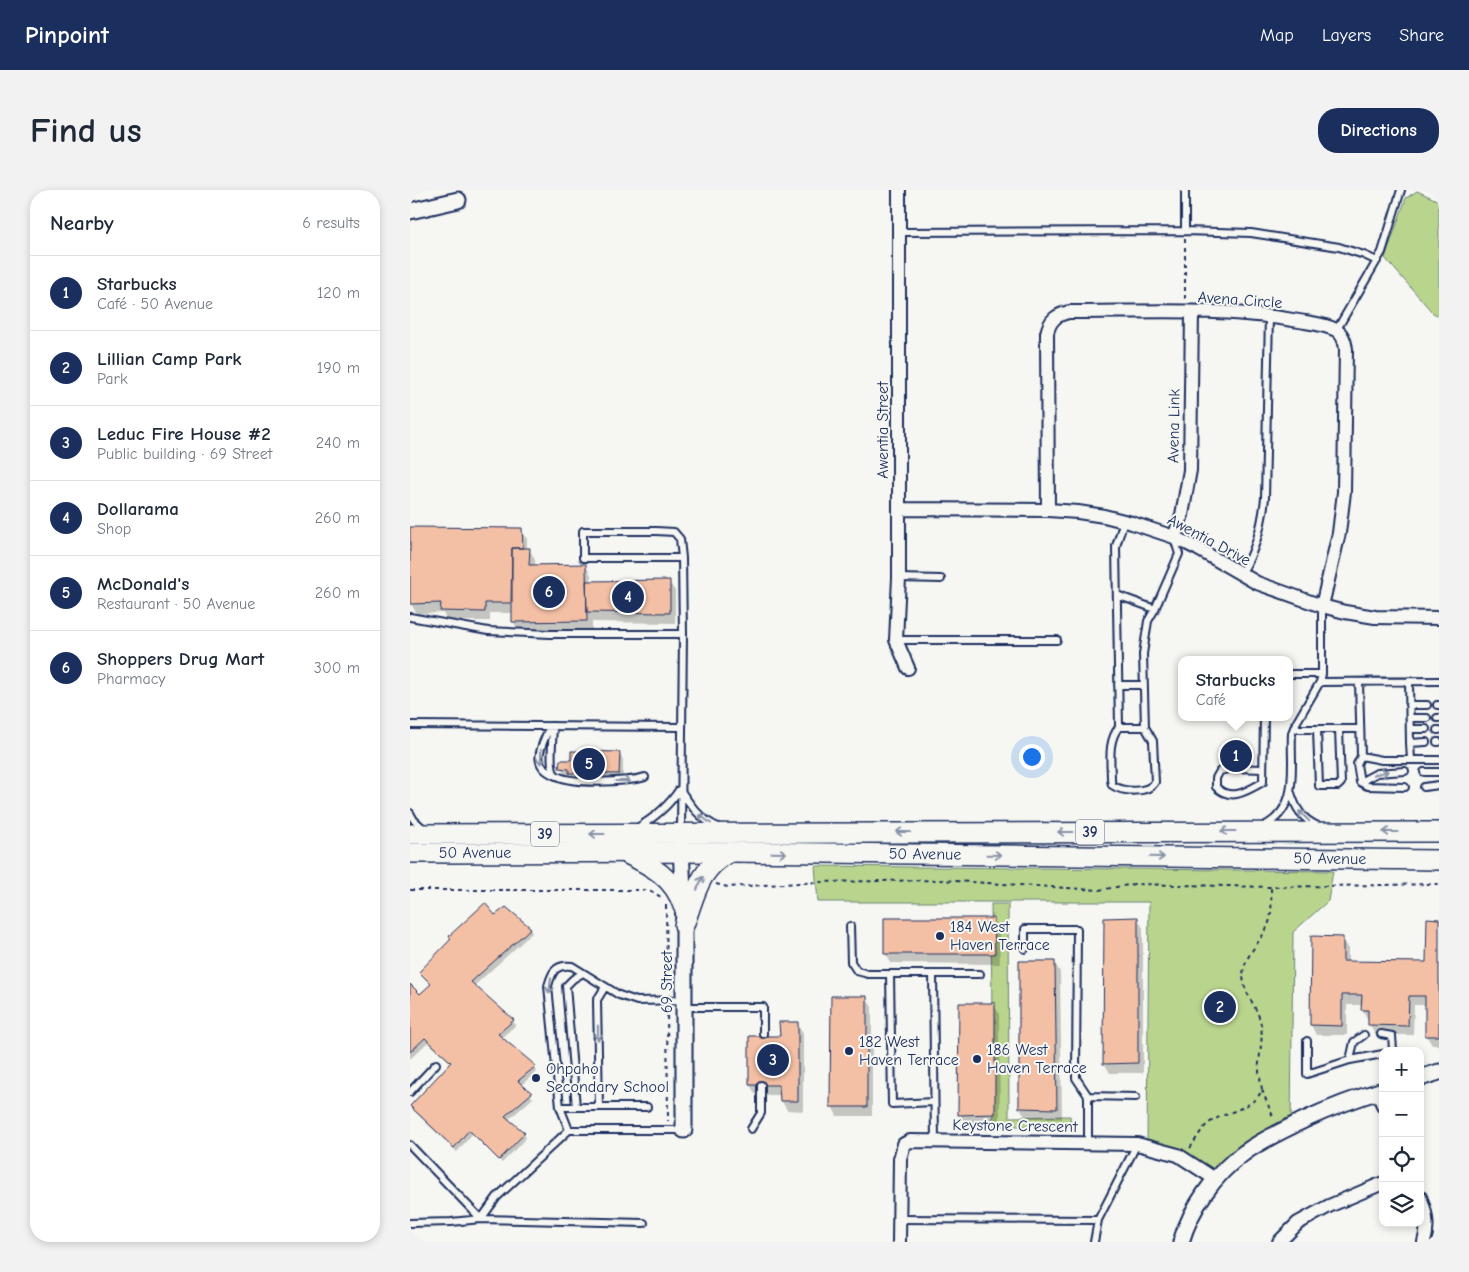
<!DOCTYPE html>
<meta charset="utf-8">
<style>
body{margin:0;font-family:"Comic Neue",sans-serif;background:#f2f2f3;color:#1f2937}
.controls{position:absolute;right:15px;bottom:15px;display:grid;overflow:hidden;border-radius:10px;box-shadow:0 2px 8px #0003}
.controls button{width:45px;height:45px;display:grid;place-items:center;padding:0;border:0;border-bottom:1px solid #e0e1e3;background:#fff;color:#1f2937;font:25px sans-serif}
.you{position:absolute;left:621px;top:566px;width:18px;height:18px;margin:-12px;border:4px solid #fff;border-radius:50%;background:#1a73e8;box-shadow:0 0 0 8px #1a73e833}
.badge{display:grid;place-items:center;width:32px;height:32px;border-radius:50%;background:#1b2f5e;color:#fff;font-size:16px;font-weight:700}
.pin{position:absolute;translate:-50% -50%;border:2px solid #fff;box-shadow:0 1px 5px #0006}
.popup{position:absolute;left:768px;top:466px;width:115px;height:65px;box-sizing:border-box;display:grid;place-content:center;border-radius:10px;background:#fff;filter:drop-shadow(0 1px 4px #0005);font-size:16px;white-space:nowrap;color:#747a83}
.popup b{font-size:19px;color:#1f2937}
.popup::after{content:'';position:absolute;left:50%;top:100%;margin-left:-10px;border:10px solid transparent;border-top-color:#fff}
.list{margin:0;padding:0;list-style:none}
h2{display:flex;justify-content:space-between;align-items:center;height:65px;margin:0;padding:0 20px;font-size:21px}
h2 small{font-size:16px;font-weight:400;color:#747a83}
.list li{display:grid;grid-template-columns:32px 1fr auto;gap:15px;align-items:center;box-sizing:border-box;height:75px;padding:0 20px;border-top:1px solid #e0e1e3}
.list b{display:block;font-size:19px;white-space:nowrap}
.list p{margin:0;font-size:16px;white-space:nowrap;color:#747a83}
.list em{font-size:16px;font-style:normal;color:#747a83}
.icon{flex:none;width:28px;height:28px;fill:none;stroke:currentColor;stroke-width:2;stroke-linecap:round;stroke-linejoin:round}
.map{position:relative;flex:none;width:1029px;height:1052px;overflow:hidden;border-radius:20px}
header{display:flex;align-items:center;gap:30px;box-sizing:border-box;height:70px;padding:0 25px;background:#1b2f5e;color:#fff}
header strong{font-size:24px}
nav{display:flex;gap:28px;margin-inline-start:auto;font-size:18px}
.intro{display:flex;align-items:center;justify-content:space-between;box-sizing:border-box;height:120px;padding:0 30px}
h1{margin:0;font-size:35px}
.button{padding:12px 22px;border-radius:20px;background:#1b2f5e;color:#fff;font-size:18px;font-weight:700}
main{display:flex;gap:30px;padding:0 30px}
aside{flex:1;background:#fff;border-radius:20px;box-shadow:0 2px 8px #0003}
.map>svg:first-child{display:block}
</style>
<header>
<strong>Pinpoint</strong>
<nav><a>Map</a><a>Layers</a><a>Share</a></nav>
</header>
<div class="intro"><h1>Find us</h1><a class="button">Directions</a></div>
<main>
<aside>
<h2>Nearby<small>6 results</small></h2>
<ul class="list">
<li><span class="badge">1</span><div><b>Starbucks</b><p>Café · 50 Avenue</p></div><em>120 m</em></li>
<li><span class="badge">2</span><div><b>Lillian Camp Park</b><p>Park</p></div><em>190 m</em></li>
<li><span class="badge">3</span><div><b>Leduc Fire House #2</b><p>Public building · 69 Street</p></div><em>240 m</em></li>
<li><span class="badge">4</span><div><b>Dollarama</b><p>Shop</p></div><em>260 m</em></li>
<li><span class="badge">5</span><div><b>McDonald's</b><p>Restaurant · 50 Avenue</p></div><em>260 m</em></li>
<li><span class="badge">6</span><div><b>Shoppers Drug Mart</b><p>Pharmacy</p></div><em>300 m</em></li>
</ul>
</aside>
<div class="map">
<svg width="1029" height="1052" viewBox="0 0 1029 1052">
<rect width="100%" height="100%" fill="#f6f6f2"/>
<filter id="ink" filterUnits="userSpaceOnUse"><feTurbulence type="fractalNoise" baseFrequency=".02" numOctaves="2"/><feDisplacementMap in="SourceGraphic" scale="10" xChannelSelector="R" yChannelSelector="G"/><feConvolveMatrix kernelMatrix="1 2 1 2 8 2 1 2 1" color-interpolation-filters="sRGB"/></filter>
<g filter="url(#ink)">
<path fill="#b9d58d" stroke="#6a8276" d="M 1007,1 L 1029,11 L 1029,126 L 1023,123 L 975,68 L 996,8 Z
M 405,676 L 923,681 L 918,711 L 883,742 L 881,936 L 805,989 L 737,956 L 739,712 L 408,712 Z
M 581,714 L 598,714 L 599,927 L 660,926 L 661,936 L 583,936 Z"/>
<path fill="#0003" d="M 111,339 L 117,349 L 117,359 L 119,359 L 125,369 L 125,376 L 175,375 L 181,385 L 181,393 L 259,392 L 265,401 L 265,433 L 182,432 L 182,441 L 109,441 L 103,431 L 103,423 L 80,423 L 80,431 L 37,431 L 33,423 L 7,424 L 1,414 Z
M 209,563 L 213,570 L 213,591 L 165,590 L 162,586 L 155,585 L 151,578 L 162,571 Z
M 96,718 L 120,739 L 122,743 L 64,796 L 103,831 L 106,835 L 91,848 L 125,877 L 127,882 L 111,895 L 123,908 L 98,930 L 114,944 L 116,948 L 92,973 L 63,943 L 47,962 L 3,920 L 1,915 L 41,873 L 18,852 L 0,869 L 0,796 L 10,805 L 21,795 L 10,782 Z
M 727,728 L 733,738 L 733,883 L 700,883 L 694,873 Z
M 584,730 L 589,739 L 590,774 L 481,773 L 476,764 Z
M 1029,730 L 1029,855 L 1022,855 L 1016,845 L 1016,815 L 1004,815 L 1003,845 L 965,845 L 953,820 L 953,815 L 937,815 L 937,845 L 906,845 L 901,835 L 932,748 L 938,758 L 938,773 L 1017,774 Z
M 644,772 L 650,782 L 652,929 L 616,928 L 610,918 Z
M 456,807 L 462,817 L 462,926 L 427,926 L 422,916 Z
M 584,814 L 589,824 L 590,934 L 555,934 L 550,924 Z
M 387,833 L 393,843 L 393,921 L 377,920 L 371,910 L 371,905 L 346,905 L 340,895 L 371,847 Z"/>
<path fill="#f4c0a5" stroke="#1b2f5e" d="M 0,337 L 112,338 L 113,358 L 102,358 L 101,413 L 75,413 L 75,422 L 30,421 L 31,413 L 0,414 Z
M 102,358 L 120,358 L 119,375 L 176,374 L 177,431 L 102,432 Z
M 260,390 L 260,423 L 177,422 L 176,391 Z
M 161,561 L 210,562 L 209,584 L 159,583 L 159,579 L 149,578 L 150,570 L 161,570 Z
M 75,713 L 85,725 L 96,717 L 121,738 L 61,792 L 104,830 L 88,844 L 126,876 L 108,891 L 122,903 L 95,926 L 115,943 L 89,970 L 59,940 L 44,958 L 0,916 L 41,872 L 15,848 L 0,862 L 0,794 L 10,804 L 21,794 L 9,782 L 41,749 L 39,746 Z
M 728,727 L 728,873 L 693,874 L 694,728 Z
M 474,728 L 584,728 L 585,764 L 474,764 Z
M 1017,728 L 1029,729 L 1029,846 L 1015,846 L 1015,806 L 999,806 L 998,836 L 958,835 L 958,820 L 951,820 L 952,805 L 932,805 L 932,836 L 900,835 L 901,746 L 933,747 L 933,771 L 1016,772 Z
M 609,771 L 645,771 L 647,919 L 609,918 Z
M 421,806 L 457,806 L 457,917 L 420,917 Z
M 549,813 L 585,813 L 585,924 L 548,925 Z
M 369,832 L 388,832 L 388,911 L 370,911 L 369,895 L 339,895 L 339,846 L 370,846 Z"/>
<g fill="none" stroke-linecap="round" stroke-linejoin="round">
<g stroke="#1b2f5e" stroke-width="10">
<path id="service" d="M 775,0 L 775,41
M 489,42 L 775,41 L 841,43 L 929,57 L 954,65 L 967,71
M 926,141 L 972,62 L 991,0
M 714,331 L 706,356 L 709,537 C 697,552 701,571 701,590 L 702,595 C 712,602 738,604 745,592 L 743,551 L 735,537 L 733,464 L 738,431 L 745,419 L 769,364 L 764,348
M 831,384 C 846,361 852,336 855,308 L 859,126
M 489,388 L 531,389
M 707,405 L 745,419
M 0,427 L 78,441 L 140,444 L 273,444
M 486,450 L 647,450
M 880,484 L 912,484
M 999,491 L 1000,553 L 1016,552
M 910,492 L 1029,491
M 949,492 L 951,566 L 972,570 L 1029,570
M 708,495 L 734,495
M 999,515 L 1017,515
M 1027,515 L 1029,515
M 1000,528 L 1017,528
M 1027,528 L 1029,528
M 0,535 L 271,537
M 140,536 C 132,556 118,575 146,586
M 143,536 C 143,546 139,575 144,583 C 152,596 222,592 235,587
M 709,537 L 735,537
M 884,539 L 950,539
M 907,539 L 909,596 L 928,596 L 931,593 L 929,539
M 1000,539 L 1016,539
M 1027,540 L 1029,540
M 1027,552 L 1029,552
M 1000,553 L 1001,570
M 951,566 L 947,574 L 950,592 L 957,596 L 995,597
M 853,579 L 823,578 L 810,581 L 806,588 L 806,597 C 821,612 837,601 853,592 L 854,527
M 1014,582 L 1029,582
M 950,592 L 967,583 L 995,581
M 1014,597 L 1029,595
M 271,601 C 281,616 290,629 308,637
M 881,603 C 886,619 892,629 908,636
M 0,623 L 4,630 L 14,639
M 854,636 C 891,617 880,577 882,543 L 885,535 L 910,492 L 912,484 L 912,416
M 227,638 C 244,628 258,617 269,600
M 271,642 L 273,444 L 272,368 L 270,349 L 264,342 L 246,341 L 173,341 L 173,368 L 272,368
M 440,736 L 441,772 L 447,781 L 458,784 L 523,784
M 615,759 L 615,739 L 667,739 L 666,888 L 678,906 L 678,953
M 480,784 L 482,914 L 524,912
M 275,817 L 353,817 L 353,844
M 971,844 L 982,846 L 983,860 L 981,861
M 897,851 L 897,884 L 940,870 L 944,852 L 954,845
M 940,870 L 973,864
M 0,902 L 26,874
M 678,906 L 726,907
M 150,917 L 189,917 L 187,810 L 195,797
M 166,917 L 156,796 L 163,789 L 173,783
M 189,917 L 237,917
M 341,939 L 351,923 L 351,895
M 159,940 L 150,917 L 138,796 C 142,781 146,774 162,776 L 209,805 L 227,811 L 274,810
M 525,952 L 523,784 L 570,784
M 0,955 L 71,1029 L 234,1033
M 489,1029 L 688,1030
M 0,1033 L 41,1032 L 71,1029 L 87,1007 L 159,940 L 273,940
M 684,1052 L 688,1030 L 727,954"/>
</g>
<g stroke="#1b2f5e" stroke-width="16">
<path id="minor" d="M 489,0 L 489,388 L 486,450 L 498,478
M 489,319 L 638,320 L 668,322 L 694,326 L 722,333 L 764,347 L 788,359 L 847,393 L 912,416 L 935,422 L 965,427 L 1029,428
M 638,320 L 637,143 C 640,130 646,125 659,122 C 736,122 813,117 889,131 C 900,133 915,134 926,140 C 933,144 935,151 936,159 L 934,302 L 929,343 L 912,416
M 764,347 L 772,325 L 780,280 L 782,123
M 967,901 L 973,915
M 1010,1007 C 1016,1022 1019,1036 1014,1052
M 489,1052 L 490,969 L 494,954 L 500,951 L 727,954 L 768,965 L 805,989
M 869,1052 L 888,1033 L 919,1016 L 973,993"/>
</g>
<g stroke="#1b2f5e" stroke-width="19">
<path id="tertiary" d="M 0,21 L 48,10
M 271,652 L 274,735 L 274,940
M 1010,888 L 1029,882
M 771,1052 C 781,1018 805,983 834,963 C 853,949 874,940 894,930 C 920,918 946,908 973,900"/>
</g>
<g stroke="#1b2f5e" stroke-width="22">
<g id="primary">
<path d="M 0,644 L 1029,642"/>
<path id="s1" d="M 0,663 L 320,662 L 1029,670"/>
<path d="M 217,664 C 242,676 264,688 273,716"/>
<path d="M 274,735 C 286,704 288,679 320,662"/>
</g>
</g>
<path stroke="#1b2f5e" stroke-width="2" stroke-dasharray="4 4" stroke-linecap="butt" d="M 775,49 L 775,109
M 306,694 L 318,697 L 410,692 L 528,690 L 689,700 L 724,694 L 861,697 L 1029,694
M 0,700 L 235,700 L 241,701 L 251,707
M 256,715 L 257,803
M 257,818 L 258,931
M 852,900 L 864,929
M 780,958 C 786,950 791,939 799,933 C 815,921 843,920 852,900 C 851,891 848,882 849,873 C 850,861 853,848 851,835 C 848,814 829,802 834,778 C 838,762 852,750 858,735 C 863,724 861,710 861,697"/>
<use href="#service" stroke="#f6f6f2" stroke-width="6"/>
<use href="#minor" stroke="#f6f6f2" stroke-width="12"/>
<use href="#tertiary" stroke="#f6f6f2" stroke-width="15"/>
<use href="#primary" stroke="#f6f6f2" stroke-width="19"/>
</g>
<defs><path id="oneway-shaft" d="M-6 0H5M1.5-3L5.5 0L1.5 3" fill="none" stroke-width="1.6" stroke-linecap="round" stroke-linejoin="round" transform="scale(1.25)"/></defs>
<g stroke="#8892a8">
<use href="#oneway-shaft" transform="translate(131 567) rotate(90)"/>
<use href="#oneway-shaft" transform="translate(971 583) rotate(-14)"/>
<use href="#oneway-shaft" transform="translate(213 591)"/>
<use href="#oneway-shaft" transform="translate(894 626) rotate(-135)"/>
<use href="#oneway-shaft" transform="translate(295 629) rotate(-143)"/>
<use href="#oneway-shaft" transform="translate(818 641) rotate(180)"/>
<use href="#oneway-shaft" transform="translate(493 642) rotate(180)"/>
<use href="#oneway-shaft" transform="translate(655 642) rotate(180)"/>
<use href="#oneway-shaft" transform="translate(980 642) rotate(-180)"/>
<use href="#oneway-shaft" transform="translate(187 644) rotate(180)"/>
<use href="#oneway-shaft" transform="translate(369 663) rotate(1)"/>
<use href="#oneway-shaft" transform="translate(584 665) rotate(1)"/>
<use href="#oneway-shaft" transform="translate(747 667) rotate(1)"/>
<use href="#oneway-shaft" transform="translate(290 693) rotate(-66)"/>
<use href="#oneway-shaft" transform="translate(140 796) rotate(97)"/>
<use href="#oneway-shaft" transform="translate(188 843) rotate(89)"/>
</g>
</g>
<g fill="#1b2f5e" stroke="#f6f6f2" stroke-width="2">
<circle cx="530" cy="746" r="5"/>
<circle cx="439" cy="861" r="5"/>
<circle cx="567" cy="869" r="5"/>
<circle cx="126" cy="888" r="5"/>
</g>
<g text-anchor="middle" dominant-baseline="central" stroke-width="4" stroke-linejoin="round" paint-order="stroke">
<g fill="#f6f6f2" stroke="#5d6b8a" stroke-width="1">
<rect x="666" y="629.5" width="28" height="25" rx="4"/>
<rect x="121" y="631.5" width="28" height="25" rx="4"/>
</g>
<g font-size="15" font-weight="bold" fill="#1b2f5e">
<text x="680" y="642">39</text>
<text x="135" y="644">39</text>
</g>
<g font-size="16" fill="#1b2f5e" stroke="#f6f6f2">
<text transform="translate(830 110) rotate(4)">Avena Circle</text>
<text transform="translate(764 236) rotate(-89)">Avena Link</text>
<text transform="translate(473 240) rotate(-90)">Awentia Street</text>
<text transform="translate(799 350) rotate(28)">Awentia Drive</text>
<text stroke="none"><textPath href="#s1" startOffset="65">50 Avenue</textPath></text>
<text stroke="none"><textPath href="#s1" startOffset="515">50 Avenue</textPath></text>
<text stroke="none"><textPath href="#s1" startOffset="920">50 Avenue</textPath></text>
<text transform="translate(257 792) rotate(-90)">69 Street</text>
<text transform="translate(605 936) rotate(1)">Keystone Crescent</text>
</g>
<g font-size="16" fill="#1b2f5e" stroke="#f6f6f2" text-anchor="start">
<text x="540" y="737">184 West<tspan x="540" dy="18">Haven Terrace</tspan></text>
<text x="449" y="852">182 West<tspan x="449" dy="18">Haven Terrace</tspan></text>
<text x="577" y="860">186 West<tspan x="577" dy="18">Haven Terrace</tspan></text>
<text x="136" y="879">Ohpaho<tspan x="136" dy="18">Secondary School</tspan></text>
</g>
</g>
</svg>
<div class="controls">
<button>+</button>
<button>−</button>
<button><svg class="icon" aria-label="locate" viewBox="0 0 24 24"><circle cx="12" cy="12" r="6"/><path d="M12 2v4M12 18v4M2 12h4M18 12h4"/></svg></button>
<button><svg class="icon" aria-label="layers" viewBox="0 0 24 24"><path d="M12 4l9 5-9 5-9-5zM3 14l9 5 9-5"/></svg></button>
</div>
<div class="you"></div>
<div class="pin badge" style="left:826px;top:566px">1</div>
<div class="popup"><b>Starbucks</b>Café</div>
<div class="pin badge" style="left:810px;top:817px">2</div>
<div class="pin badge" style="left:363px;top:870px">3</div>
<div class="pin badge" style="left:218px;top:407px">4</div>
<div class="pin badge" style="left:179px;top:574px">5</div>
<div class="pin badge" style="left:139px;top:402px">6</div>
</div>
</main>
